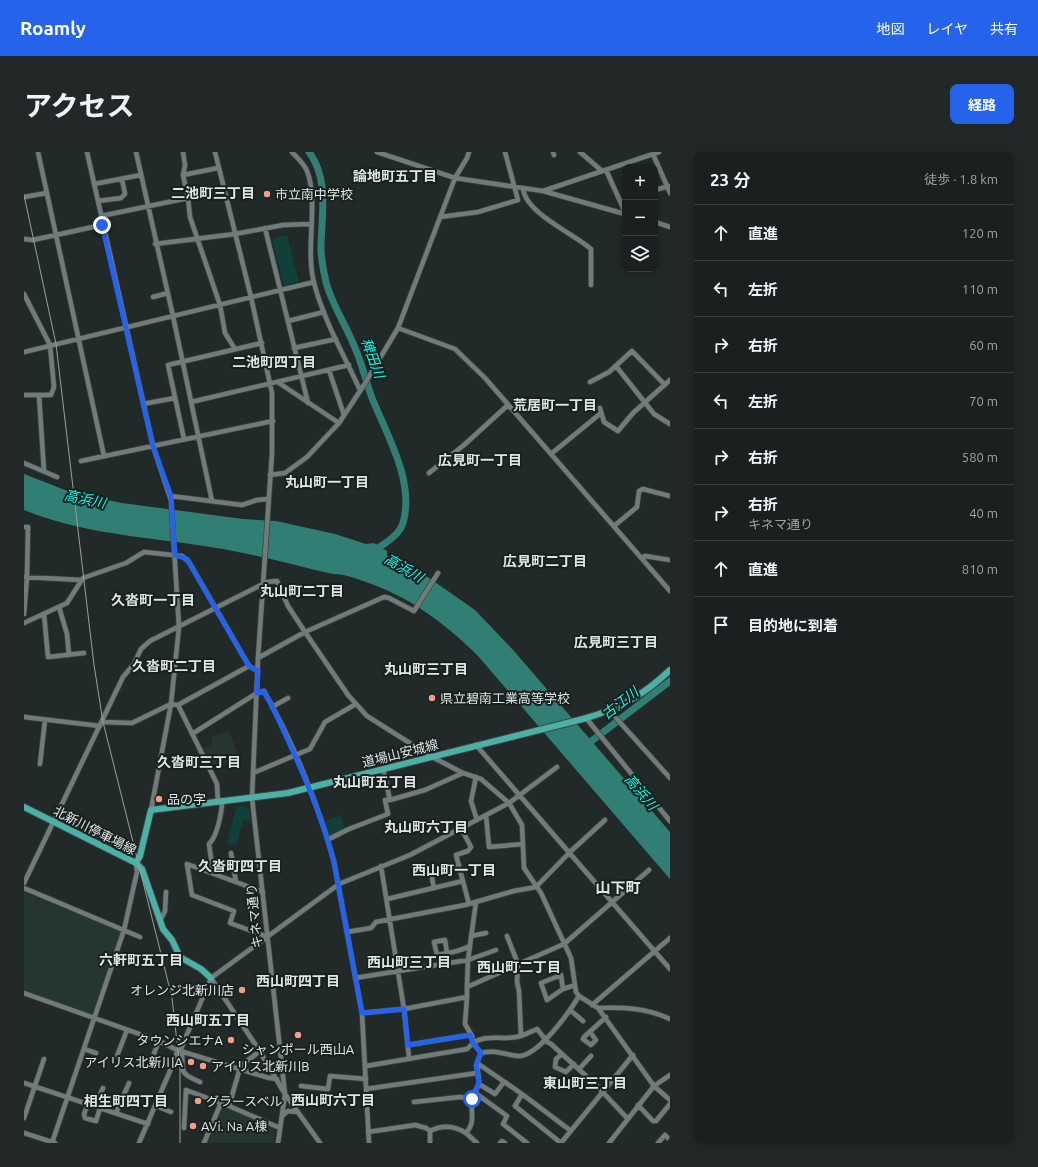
<!DOCTYPE html>
<html lang="ja">
<meta charset="utf-8">
<style>
body{margin:0;font-family:Ubuntu,"Noto Sans JP",sans-serif;background:#222828;color:#f1f3f6}
.controls{position:absolute;right:12px;top:12px;display:grid;overflow:hidden;border-radius:8px;box-shadow:0 2px 10px #0003}
.controls button{width:36px;height:36px;display:grid;place-items:center;padding:0;border:0;border-bottom:1px solid #373e3d;background:#19201f;color:#f1f3f6;font:20px sans-serif}
.stop{position:absolute;width:12px;height:12px;margin:-9px;border:3px solid #2563eb;border-radius:50%;background:#fff}
.stop.end{background:#2563eb;border-color:#fff;box-shadow:0 1px 4px #0008}
.list{margin:0;padding:0;list-style:none}
h2{display:flex;justify-content:space-between;align-items:center;height:52px;margin:0;padding:0 16px;font-size:17px}
h2 small{font-size:13px;font-weight:400;color:#9fa3a4}
.list li{display:grid;grid-template-columns:26px 1fr auto;gap:12px;align-items:center;box-sizing:border-box;height:56px;padding:0 16px;border-top:1px solid #373e3d}
.list b{display:block;font-size:15px;white-space:nowrap}
.list p{margin:0;font-size:13px;white-space:nowrap;color:#9fa3a4}
.list em{font-size:13px;font-style:normal;color:#9fa3a4}
.icon{flex:none;width:22px;height:22px;fill:none;stroke:currentColor;stroke-width:2;stroke-linecap:round;stroke-linejoin:round}
.map{position:relative;flex:none;width:646px;height:991px;overflow:hidden;border-radius:8px}
header{display:flex;align-items:center;gap:24px;box-sizing:border-box;height:56px;padding:0 20px;background:#2563eb;color:#fff}
header strong{font-size:19px}
nav{display:flex;gap:22px;margin-inline-start:auto;font-size:14px}
.intro{display:flex;align-items:center;justify-content:space-between;box-sizing:border-box;height:96px;padding:0 24px}
h1{margin:0;font-size:28px}
.button{padding:10px 18px;border-radius:8px;background:#2563eb;color:#fff;font-size:14px;font-weight:700}
main{display:flex;gap:24px;padding:0 24px}
aside{flex:1;background:#19201f;border-radius:8px;box-shadow:0 2px 10px #0003}
.map>svg:first-child{display:block}
</style>
<header>
<strong>Roamly</strong>
<nav><a>地図</a><a>レイヤ</a><a>共有</a></nav>
</header>
<div class="intro"><h1>アクセス</h1><a class="button">経路</a></div>
<main>
<div class="map">
<svg width="646" height="991" viewBox="0 0 646 991">
<rect width="100%" height="100%" fill="#212a29"/>
<path fill="#243532" d="M 205,579 L 215,605 L 188,617 L 178,596 L 189,592 L 187,585 Z
M 0,736 L 100,778 L 71,866 L 0,841 Z
M 198,953 L 251,976 L 249,991 L 182,991 Z"/>
<path fill="#113f39" d="M 263,83 L 275,129 L 260,134 L 248,87 Z
M 213,654 L 220,654 L 225,658 L 227,669 L 219,668 L 212,694 L 203,691 Z
M 316,663 L 321,678 L 307,685 L 305,684 L 301,670 Z"/>
<path fill="#317e74" d="M 0,322 L 41,338 L 68,345 L 98,351 L 219,367 L 252,369 L 311,382 L 342,392 L 350,391 L 363,399 L 363,404 L 398,421 L 451,458 L 490,499 L 646,680 L 646,727 L 454,504 C 422,472 386,445 342,430 C 330,426 321,422 309,422 C 277,415 246,406 214,400 C 142,385 69,386 0,358 Z"/>
<g fill="none" stroke-linecap="round" stroke-linejoin="round">
<path stroke="#317e74" stroke-width="7" d="M 285,0 C 306,28 297,65 297,97 C 297,107 300,121 302,130 C 307,150 320,170 328,189 C 337,207 341,227 348,246 C 363,283 391,330 379,371 C 375,384 359,392 349,400
M 561,594 L 646,529"/>
<g stroke="#3d4544" stroke-width="6">
<path id="minor" d="M 14,0 L 80,304
M 63,0 L 129,294 L 147,348 L 155,475 L 147,552 L 127,658
M 112,0 L 149,164 L 188,349
M 159,0 L 161,13 L 159,23 L 164,46 L 166,65 L 196,153 L 201,181 L 211,197
M 191,0 L 227,145 L 248,241 L 248,301 L 234,506 L 228,646 L 261,942 L 254,991
M 268,0 C 273,6 280,11 283,19 C 295,49 281,96 290,131 C 300,169 320,203 336,238
M 353,0 L 431,26 L 519,39 L 601,62
M 529,0 L 530,3
M 556,0 L 578,19
M 629,2 L 646,41
M 582,18 L 601,60
M 159,23 L 194,16
M 70,32 L 117,23
M 499,36 C 500,60 550,82 567,97 L 567,133
M 631,38 L 645,34
M 519,39 L 635,0
M 0,45 L 23,41
M 74,49 L 97,46 L 101,42 L 98,27
M 77,64 L 164,46
M 416,65 L 454,60 L 494,48 L 481,0
M 631,70 L 646,75
M 241,76 L 284,251
M 0,87 L 9,88 L 78,73
M 131,92 L 211,82 L 259,73 L 286,72
M 0,142 L 26,193 L 30,235 L 27,243 L 0,243
M 129,145 L 144,141
M 264,169 L 300,160
M 374,176 L 431,197 L 461,226 L 646,439
M 270,196 L 312,187
M 0,200 L 290,130
M 592,214 L 630,262 L 646,272
M 305,218 L 320,263
M 566,230 L 585,220 L 608,199 L 641,233
M 255,231 L 315,271
M 15,243 L 20,319
M 167,250 L 325,213
M 119,252 L 151,246
M 576,256 L 580,270 L 594,279 L 609,261 L 646,228
M 160,287 L 144,213 L 238,191
M 527,302 L 577,261
M 57,309 L 249,269
M 0,311 L 33,325
M 405,321 L 440,293 L 484,253
M 246,323 L 261,321 L 283,305 L 315,271 L 340,233 L 374,176 L 431,26 L 443,6 L 445,0
M 147,344 L 218,353 L 233,348 L 244,347
M 590,374 L 613,355 L 615,339 L 619,337 L 646,344
M 0,375 L 4,375 L 3,425 L 0,462
M 618,407 L 621,404 L 646,408
M 0,425 L 57,428
M 35,455 L 43,482 L 45,503
M 20,462 L 24,505 L 60,501
M 0,471 L 43,451 L 59,426 L 102,411 L 120,400 L 158,404 L 165,410 L 225,514 L 234,519
M 234,506 L 281,480 L 360,445 L 365,446 L 390,459 L 414,421
M 154,553 L 193,632 L 194,650
M 248,555 L 264,546
M 0,565 L 76,574
M 562,566 L 646,669
M 592,566 L 646,626
M 79,570 L 108,571 L 147,552 L 154,553 L 225,514
M 168,582 L 233,541 L 240,539 C 269,590 295,654 310,710 L 338,861 L 345,991
M 452,593 L 646,817
M 16,612 L 21,568
M 229,621 L 286,597 L 301,570 L 332,552
M 452,625 L 447,649 L 453,668
M 366,648 L 401,638 L 439,621
M 462,663 L 465,695 L 499,692
M 437,676 L 447,695 L 444,699 L 432,703 L 445,752
M 305,687 L 325,677 L 364,662 L 361,648 L 366,648 L 359,617
M 207,701 L 212,730
M 357,714 L 380,857 L 385,906
M 189,721 L 185,692 C 193,685 198,660 198,649
M 0,731 L 99,525 L 110,512 L 117,497 L 126,489 L 243,430 L 253,429 L 264,454 L 281,480 L 324,543 L 343,564 L 408,605 L 439,621 L 457,627 L 485,651 L 498,673 L 500,716 L 517,741 L 547,806 L 552,840 L 555,844 L 574,856 L 630,934 L 646,948
M 0,736 L 116,785
M 410,736 L 407,721 L 435,713
M 239,740 L 163,712 L 168,743 L 210,759 L 206,771 L 244,785
M 363,747 L 439,729
M 136,769 L 141,759 L 142,740
M 323,780 L 347,776 L 352,770 L 441,753 L 490,739 L 512,735 L 546,700 L 581,668
M 447,784 L 462,781
M 483,784 L 494,812 L 493,830 L 495,839 L 497,884
M 423,801 L 421,788 L 410,790 L 413,803 C 425,801 435,800 446,794
M 187,826 L 233,895 L 261,942 L 296,991
M 331,826 L 444,808 L 472,798
M 443,835 L 444,808 L 452,750
M 539,837 L 537,823 L 517,831 L 523,848 L 539,837 L 551,833
M 0,841 L 135,889 L 153,898 L 245,926 L 253,927
M 443,845 L 441,872 L 448,884 L 449,891 C 462,882 477,888 492,885 C 499,884 506,880 513,877 L 521,887
M 568,853 L 646,786
M 574,856 C 599,855 623,856 646,867
M 546,858 L 559,869
M 338,861 L 380,857 L 443,845 L 443,835 L 540,792 L 625,718
M 566,880 L 572,888 L 567,893 L 559,887 L 560,885 L 582,865
M 520,888 L 527,892 L 572,933 L 604,967
M 384,893 L 446,883
M 60,897 L 72,901
M 156,899 L 187,826 L 315,732 L 386,703 L 485,651 L 533,615
M 158,899 C 159,921 155,921 176,930
M 538,902 L 532,907 L 531,915 L 542,920 L 550,912
M 93,904 L 103,878
M 129,904 L 135,889
M 453,911 L 498,942 L 547,979
M 342,914 L 443,897 L 449,891 L 457,901
M 214,916 L 236,899
M 555,917 L 567,904
M 0,931 L 124,972
M 455,932 L 471,942 L 480,930
M 277,934 L 304,937 L 306,924 L 342,927
M 342,937 L 453,921
M 450,940 L 483,964 L 479,972 L 503,991
M 498,942 L 491,954 L 537,991
M 390,950 L 436,945 L 448,947
M 64,952 L 60,962 L 61,966 L 72,969 L 76,956
M 614,953 L 629,969 L 632,969 L 646,952
M 71,954 L 79,936
M 132,954 L 147,960
M 205,954 L 256,976
M 92,961 L 105,931
M 258,964 L 264,959 L 274,960
M 0,966 L 20,907
M 160,976 L 162,938 L 205,954 L 216,916
M 406,979 C 418,973 431,974 442,981 C 453,969 445,959 449,946 C 450,940 456,934 455,928 C 454,918 451,911 457,901 C 471,897 481,903 494,904 C 514,905 546,859 555,844
M 344,980 L 391,973 L 402,976 L 406,979 L 406,991
M 0,981 L 31,991
M 442,981 L 453,991
M 28,991 L 100,778 L 113,720 L 112,711
M 115,991 L 152,905 L 153,898
M 180,991 L 197,951
M 476,991 L 478,989 L 481,991
M 537,991 L 609,903
M 585,991 L 630,934 L 646,923
M 634,991 L 641,983 L 646,988"/>
</g>
<g stroke="#3d4544" stroke-width="8">
<path id="major" d="M 0,655 L 112,711 L 118,717 L 139,777 L 148,788 L 156,805 L 177,817 L 187,826
M 112,711 L 116,704 L 127,658 L 264,641 L 559,567 C 594,557 619,544 646,518"/>
</g>
<use href="#minor" stroke="#717c7a" stroke-width="4.5"/>
<use href="#major" stroke="#4bb1a6" stroke-width="6"/>
<path stroke="#99a09f" stroke-width="1" d="M 0,43 L 32,192 L 70,513 L 79,570 L 148,846 L 156,917 L 156,991"/>
</g>
<g fill="none" stroke-linecap="round" stroke-linejoin="round">
<path stroke="#2563eb" stroke-width="5" d="M 78,73 L 129,294 L 147,344 L 151,403 L 163,407 L 225,514 L 234,519 L 233,541 L 240,540 L 248,554 C 272,605 296,656 310,710 L 338,861 L 380,857 L 384,893 L 446,883 L 449,891 L 457,901 L 452,913 L 455,930 L 448,947"/>
</g>
<g fill="#f49e8a" stroke="#18211f" stroke-width="1.5">
<circle cx="243" cy="42" r="4"/>
<circle cx="408" cy="546" r="4"/>
<circle cx="135" cy="647" r="4"/>
<circle cx="218" cy="838" r="4"/>
<circle cx="274" cy="883" r="4"/>
<circle cx="207" cy="888" r="4"/>
<circle cx="167" cy="910" r="4"/>
<circle cx="179" cy="914" r="4"/>
<circle cx="174" cy="949" r="4"/>
<circle cx="169" cy="974" r="4"/>
</g>
<g text-anchor="middle" dominant-baseline="central" stroke-width="4" stroke-linejoin="round" paint-order="stroke">
<g font-size="13" fill="#dfe5e4" stroke="#18211f" text-anchor="start">
<text x="251" y="42">市立南中学校</text>
<text x="416" y="546">県立碧南工業高等学校</text>
<text x="143" y="647">品の字</text>
<text x="210" y="838" text-anchor="end">オレンジ北新川店</text>
<text x="199" y="888" text-anchor="end">タウンシエナA</text>
<text x="274" y="897" text-anchor="middle">シャンポール西山A</text>
<text x="159" y="910" text-anchor="end">アイリス北新川A</text>
<text x="187" y="914">アイリス北新川B</text>
<text x="182" y="949">グラースベル</text>
<text x="177" y="974">AVi. Na A棟</text>
</g>
<g font-size="13" fill="#dfe5e4" stroke="#18211f">
<text transform="translate(376 601) rotate(-14)">道場山安城線</text>
<text transform="translate(71 678) rotate(27)">北新川停車場線</text>
<text transform="translate(230 764) rotate(-96)">キネマ通り</text>
</g>
<g font-size="14" font-weight="bold" fill="#dfe5e4" stroke="#18211f">
<text x="371" y="24">論地町五丁目</text>
<text x="189" y="41">二池町三丁目</text>
<text x="250" y="210">二池町四丁目</text>
<text x="531" y="253">荒居町一丁目</text>
<text x="456" y="308">広見町一丁目</text>
<text x="303" y="330">丸山町一丁目</text>
<text x="521" y="409">広見町二丁目</text>
<text x="278" y="439">丸山町二丁目</text>
<text x="129" y="448">久沓町一丁目</text>
<text x="592" y="490">広見町三丁目</text>
<text x="150" y="514">久沓町二丁目</text>
<text x="402" y="517">丸山町三丁目</text>
<text x="175" y="610">久沓町三丁目</text>
<text x="351" y="630">丸山町五丁目</text>
<text x="402" y="675">丸山町六丁目</text>
<text x="216" y="714">久沓町四丁目</text>
<text x="430" y="718">西山町一丁目</text>
<text x="117" y="808">六軒町五丁目</text>
<text x="385" y="810">西山町三丁目</text>
<text x="495" y="815">西山町二丁目</text>
<text x="274" y="829">西山町四丁目</text>
<text x="184" y="868">西山町五丁目</text>
<text x="561" y="931">東山町三丁目</text>
<text x="309" y="948">西山町六丁目</text>
<text x="102" y="949">相生町四丁目</text>
</g>
<g font-size="14" font-style="italic" fill="#11fde7" stroke="#18211f">
<text transform="translate(349 206) rotate(69)">稗田川</text>
<text transform="translate(61 347) rotate(12)">高浜川</text>
<text transform="translate(380 416) rotate(30)">高浜川</text>
<text transform="translate(596 551) rotate(-38)">古江川</text>
<text transform="translate(617 640) rotate(50)">高浜川</text>
</g>
<g font-size="15" font-weight="bold" fill="#dfe5e4" stroke="#18211f">
<text x="594" y="735">山下町</text>
</g>
</g>
</svg>
<div class="controls">
<button>+</button>
<button>−</button>
<button><svg class="icon" aria-label="layers" viewBox="0 0 24 24"><path d="M12 4l9 5-9 5-9-5zM3 14l9 5 9-5"/></svg></button>
</div>
<div class="stop" style="left:448px;top:947px"></div>
<div class="stop end" style="left:78px;top:73px"></div>
</div>
<aside>
<h2>23 分<small>徒歩 · 1.8 km</small></h2>
<ul class="list">
<li><svg class="icon" aria-label="ahead" viewBox="0 0 24 24"><path d="M12 20V5M6 11l6-6 6 6"/></svg><div><b>直進</b></div><em>120 m</em></li>
<li><svg class="icon" aria-label="left" viewBox="0 0 24 24"><path d="M17 20v-9H6M10 6l-5 5 5 5"/></svg><div><b>左折</b></div><em>110 m</em></li>
<li><svg class="icon" aria-label="right" viewBox="0 0 24 24"><path d="M7 20v-9h11M14 6l5 5-5 5"/></svg><div><b>右折</b></div><em>60 m</em></li>
<li><svg class="icon" aria-label="left" viewBox="0 0 24 24"><path d="M17 20v-9H6M10 6l-5 5 5 5"/></svg><div><b>左折</b></div><em>70 m</em></li>
<li><svg class="icon" aria-label="right" viewBox="0 0 24 24"><path d="M7 20v-9h11M14 6l5 5-5 5"/></svg><div><b>右折</b></div><em>580 m</em></li>
<li><svg class="icon" aria-label="right" viewBox="0 0 24 24"><path d="M7 20v-9h11M14 6l5 5-5 5"/></svg><div><b>右折</b><p>キネマ通り</p></div><em>40 m</em></li>
<li><svg class="icon" aria-label="ahead" viewBox="0 0 24 24"><path d="M12 20V5M6 11l6-6 6 6"/></svg><div><b>直進</b></div><em>810 m</em></li>
<li><svg class="icon" aria-label="arrive" viewBox="0 0 24 24"><path d="M6 21V4h12l-3 4 3 4H6"/></svg><div><b>目的地に到着</b></div></li>
</ul>
</aside>
</main>
